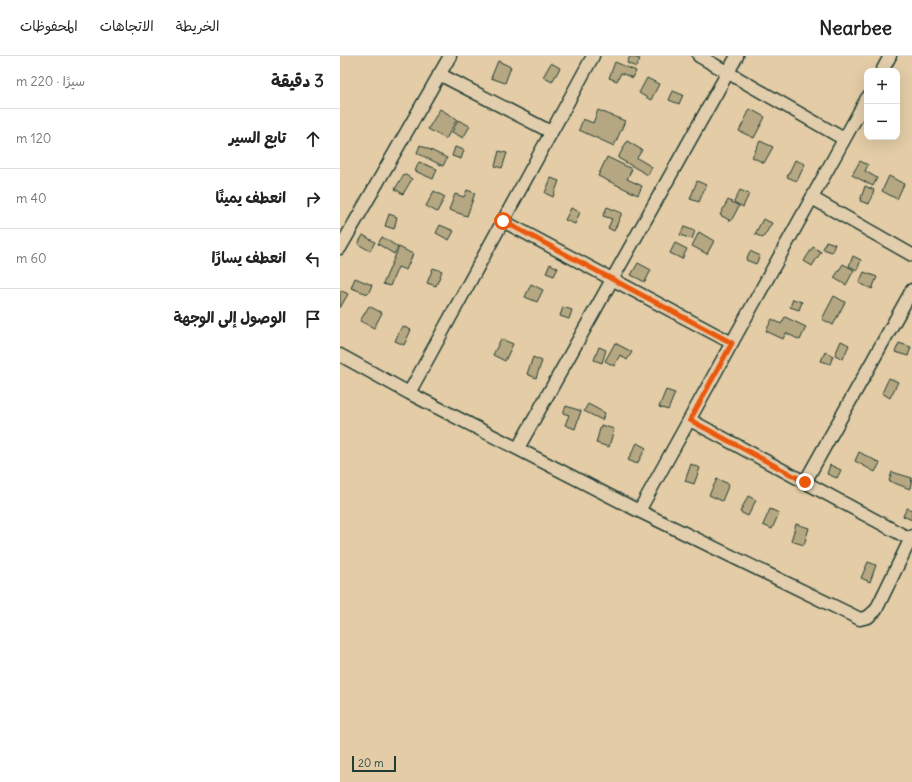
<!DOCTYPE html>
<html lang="ar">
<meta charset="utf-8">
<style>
body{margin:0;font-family:Delius,"Playpen Sans Arabic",sans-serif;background:#f6f6f6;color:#222;direction:rtl}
.controls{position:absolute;right:12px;top:12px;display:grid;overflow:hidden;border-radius:8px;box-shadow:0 4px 16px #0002}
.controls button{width:36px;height:36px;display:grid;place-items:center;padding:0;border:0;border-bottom:1px solid #e0e0e0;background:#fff;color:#222;font:20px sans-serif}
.scale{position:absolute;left:12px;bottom:10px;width:44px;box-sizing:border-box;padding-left:4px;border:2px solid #1f3d34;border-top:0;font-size:11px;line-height:14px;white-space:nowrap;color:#1f3d34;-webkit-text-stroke:3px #e2cdac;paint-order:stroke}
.stop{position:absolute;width:12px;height:12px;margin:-9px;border:3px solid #ea580c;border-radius:50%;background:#fff}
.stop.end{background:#ea580c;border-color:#fff;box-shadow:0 1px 4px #0008}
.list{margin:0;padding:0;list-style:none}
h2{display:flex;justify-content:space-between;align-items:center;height:52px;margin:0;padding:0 16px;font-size:17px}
h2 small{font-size:13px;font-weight:400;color:#767676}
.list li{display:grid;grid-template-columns:26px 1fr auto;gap:12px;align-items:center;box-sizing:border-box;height:60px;padding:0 16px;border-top:1px solid #e0e0e0}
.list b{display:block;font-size:15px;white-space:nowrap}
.list em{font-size:13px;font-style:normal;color:#767676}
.icon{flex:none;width:22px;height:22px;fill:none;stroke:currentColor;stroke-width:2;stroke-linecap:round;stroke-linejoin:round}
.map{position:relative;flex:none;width:572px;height:726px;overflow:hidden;direction:ltr}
header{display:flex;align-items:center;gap:24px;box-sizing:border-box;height:56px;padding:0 20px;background:#fff;border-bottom:1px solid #e0e0e0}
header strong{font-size:19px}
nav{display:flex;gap:22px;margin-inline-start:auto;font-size:14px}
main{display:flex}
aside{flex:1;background:#fff}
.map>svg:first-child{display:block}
</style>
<header>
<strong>Nearbee</strong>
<nav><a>الخريطة</a><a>الاتجاهات</a><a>المحفوظات</a></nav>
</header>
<main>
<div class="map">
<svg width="572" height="726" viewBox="0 0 572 726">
<rect width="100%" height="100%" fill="#e3cca6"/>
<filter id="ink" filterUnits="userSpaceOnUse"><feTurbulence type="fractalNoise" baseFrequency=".025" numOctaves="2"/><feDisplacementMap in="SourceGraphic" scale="8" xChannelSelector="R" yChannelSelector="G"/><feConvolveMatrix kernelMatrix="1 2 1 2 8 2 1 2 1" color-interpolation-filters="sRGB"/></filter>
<g filter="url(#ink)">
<path fill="#b5a781" stroke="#1f3d34" d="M 290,0 L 300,3 L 296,11 L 287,7 Z
M 158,5 L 171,11 L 165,27 L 151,22 Z
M 275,6 L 296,15 L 293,22 L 281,17 L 277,25 L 269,22 Z
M 211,7 L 220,12 L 212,26 L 203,21 Z
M 307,22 L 319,28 L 311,44 L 299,37 Z
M 333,35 L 343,39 L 339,48 L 329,44 Z
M 100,53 L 117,63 L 106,83 L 88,73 Z
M 410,53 L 425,61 L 414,82 L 399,75 Z
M 258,54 L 285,65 L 274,90 L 239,74 L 243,63 L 253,67 Z
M 118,64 L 130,70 L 123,82 L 112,76 Z
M 287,85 L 302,94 L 297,102 L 312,111 L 308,119 L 278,102 Z
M 420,85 L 433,91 L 424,107 L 412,101 Z
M 80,89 L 107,102 L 103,110 L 77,97 Z
M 115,91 L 124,94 L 121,103 L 112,100 Z
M 159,95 L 167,97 L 162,112 L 155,110 Z
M 267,101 L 292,113 L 287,123 L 302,130 L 298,139 L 258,120 Z
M 455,104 L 465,108 L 457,125 L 447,121 Z
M 520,105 L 528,109 L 525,115 L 537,122 L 533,130 L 512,119 Z
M 79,106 L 97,113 L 93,123 L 75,115 Z
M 64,118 L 72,123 L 63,138 L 55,133 Z
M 549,120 L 564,128 L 557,143 L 542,135 Z
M 211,122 L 219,125 L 213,141 L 205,137 Z
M 357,125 L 366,129 L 359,146 L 350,143 Z
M 525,130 L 534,134 L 529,148 L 520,145 Z
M 127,134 L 135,137 L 127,160 L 109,154 L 115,138 L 124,141 Z
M 400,134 L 409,138 L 403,151 L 394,146 Z
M 94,135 L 105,141 L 97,156 L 86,150 Z
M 388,144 L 399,150 L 391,165 L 380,159 Z
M 267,151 L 282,157 L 274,175 L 268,172 L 272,163 L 263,160 Z
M 231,152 L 240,156 L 235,168 L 225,164 Z
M 49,158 L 57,161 L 54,173 L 45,170 Z
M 423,163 L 432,167 L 423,182 L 415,178 Z
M 100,169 L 114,175 L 109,184 L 96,177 Z
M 344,171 L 355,175 L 352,183 L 340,179 Z
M 359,176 L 374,185 L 367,198 L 352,190 Z
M 23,179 L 35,186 L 30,195 L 18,188 Z
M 42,181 L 58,191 L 54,198 L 38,188 Z
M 486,185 L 495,188 L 492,196 L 483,193 Z
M 335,187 L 347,193 L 342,203 L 330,197 Z
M 59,191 L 73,198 L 66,214 L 58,211 L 50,230 L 43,228 Z
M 473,191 L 481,196 L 472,210 L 464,205 Z
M 410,195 L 420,200 L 416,208 L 406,204 Z
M 513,200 L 521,204 L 517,214 L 509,210 Z
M 298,207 L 311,214 L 305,226 L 291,219 Z
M 210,208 L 218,212 L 214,220 L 206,217 Z
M 503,208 L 514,214 L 506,229 L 494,222 Z
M 93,212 L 102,215 L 96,230 L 87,227 Z
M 524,216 L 537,221 L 532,233 L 519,227 Z
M 15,222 L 32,229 L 28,238 L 11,232 Z
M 191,228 L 203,234 L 197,246 L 185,241 Z
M 0,234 L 8,238 L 0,252 Z
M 494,240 L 505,246 L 493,269 L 482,263 Z
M 453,243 L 462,246 L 459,254 L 450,251 Z
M 29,250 L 42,257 L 34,272 L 20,265 Z
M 223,251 L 232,254 L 229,263 L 220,260 Z
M 445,261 L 466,271 L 460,284 L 446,277 L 443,283 L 426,275 L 432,263 L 441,268 Z
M 62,270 L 71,274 L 64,289 L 55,285 Z
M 161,283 L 173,288 L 165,305 L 153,299 Z
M 501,285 L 509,289 L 503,303 L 495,299 Z
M 275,287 L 292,296 L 287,304 L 280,299 L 274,310 L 265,305 Z
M 559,287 L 571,291 L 568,300 L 555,296 Z
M 259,291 L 266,294 L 262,307 L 254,304 Z
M 485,296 L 493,300 L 490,308 L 481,305 Z
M 193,301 L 202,305 L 196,322 L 187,318 Z
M 549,322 L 558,326 L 550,342 L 542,337 Z
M 326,334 L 335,337 L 328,354 L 319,351 Z
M 248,348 L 265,357 L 262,364 L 244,355 Z
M 226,350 L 241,355 L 235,373 L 225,369 L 229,359 L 223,357 Z
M 261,369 L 274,373 L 269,391 L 256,387 Z
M 297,387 L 306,392 L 297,408 L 288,404 Z
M 519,396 L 540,407 L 535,416 L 515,405 Z
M 351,408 L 360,412 L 354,428 L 345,425 Z
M 490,409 L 501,414 L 497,422 L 487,418 Z
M 552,416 L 572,422 L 570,433 L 549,425 Z
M 377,423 L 389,428 L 382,445 L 369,439 Z
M 408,440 L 416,444 L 408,460 L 400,456 Z
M 567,452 L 572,454 L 572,464 L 563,460 Z
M 430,453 L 439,457 L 432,473 L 423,469 Z
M 456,468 L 469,472 L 464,489 L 451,485 Z
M 528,506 L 536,509 L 530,526 L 521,522 Z"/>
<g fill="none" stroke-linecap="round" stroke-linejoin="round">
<g stroke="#1f3d34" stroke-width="15">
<path id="minor" d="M 359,0 L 504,83
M 542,15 L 550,0
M 99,18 L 211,76
M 472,142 L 572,199
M 163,165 L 392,287
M 0,192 L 110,0
M 0,299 L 69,337 L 299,455 L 520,563 L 528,561 L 536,554 L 572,480
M 69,337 L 253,0
M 350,364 L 570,483
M 178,392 L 397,0
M 465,426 L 572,234
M 299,455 L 527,42"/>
</g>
<use href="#minor" stroke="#e2cdac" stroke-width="12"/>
</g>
</g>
<g fill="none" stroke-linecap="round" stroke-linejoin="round" filter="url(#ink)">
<path stroke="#ea580c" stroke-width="5" d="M 163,165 L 392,287 L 350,364 L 465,426"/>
</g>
</svg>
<div class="controls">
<button>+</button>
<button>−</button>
</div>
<div class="scale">20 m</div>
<div class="stop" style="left:163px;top:165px"></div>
<div class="stop end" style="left:465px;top:426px"></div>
</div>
<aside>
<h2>3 دقيقة<small>سيرًا · 220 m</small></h2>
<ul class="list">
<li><svg class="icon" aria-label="ahead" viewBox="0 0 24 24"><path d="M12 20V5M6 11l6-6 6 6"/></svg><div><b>تابع السير</b></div><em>120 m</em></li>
<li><svg class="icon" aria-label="right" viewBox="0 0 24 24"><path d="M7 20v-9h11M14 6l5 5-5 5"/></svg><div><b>انعطف يمينًا</b></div><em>40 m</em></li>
<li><svg class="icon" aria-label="left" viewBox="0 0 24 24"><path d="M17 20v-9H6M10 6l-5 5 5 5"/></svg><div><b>انعطف يسارًا</b></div><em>60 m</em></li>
<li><svg class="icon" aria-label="arrive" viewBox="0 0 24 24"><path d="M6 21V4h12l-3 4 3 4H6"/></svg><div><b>الوصول إلى الوجهة</b></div></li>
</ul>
</aside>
</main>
